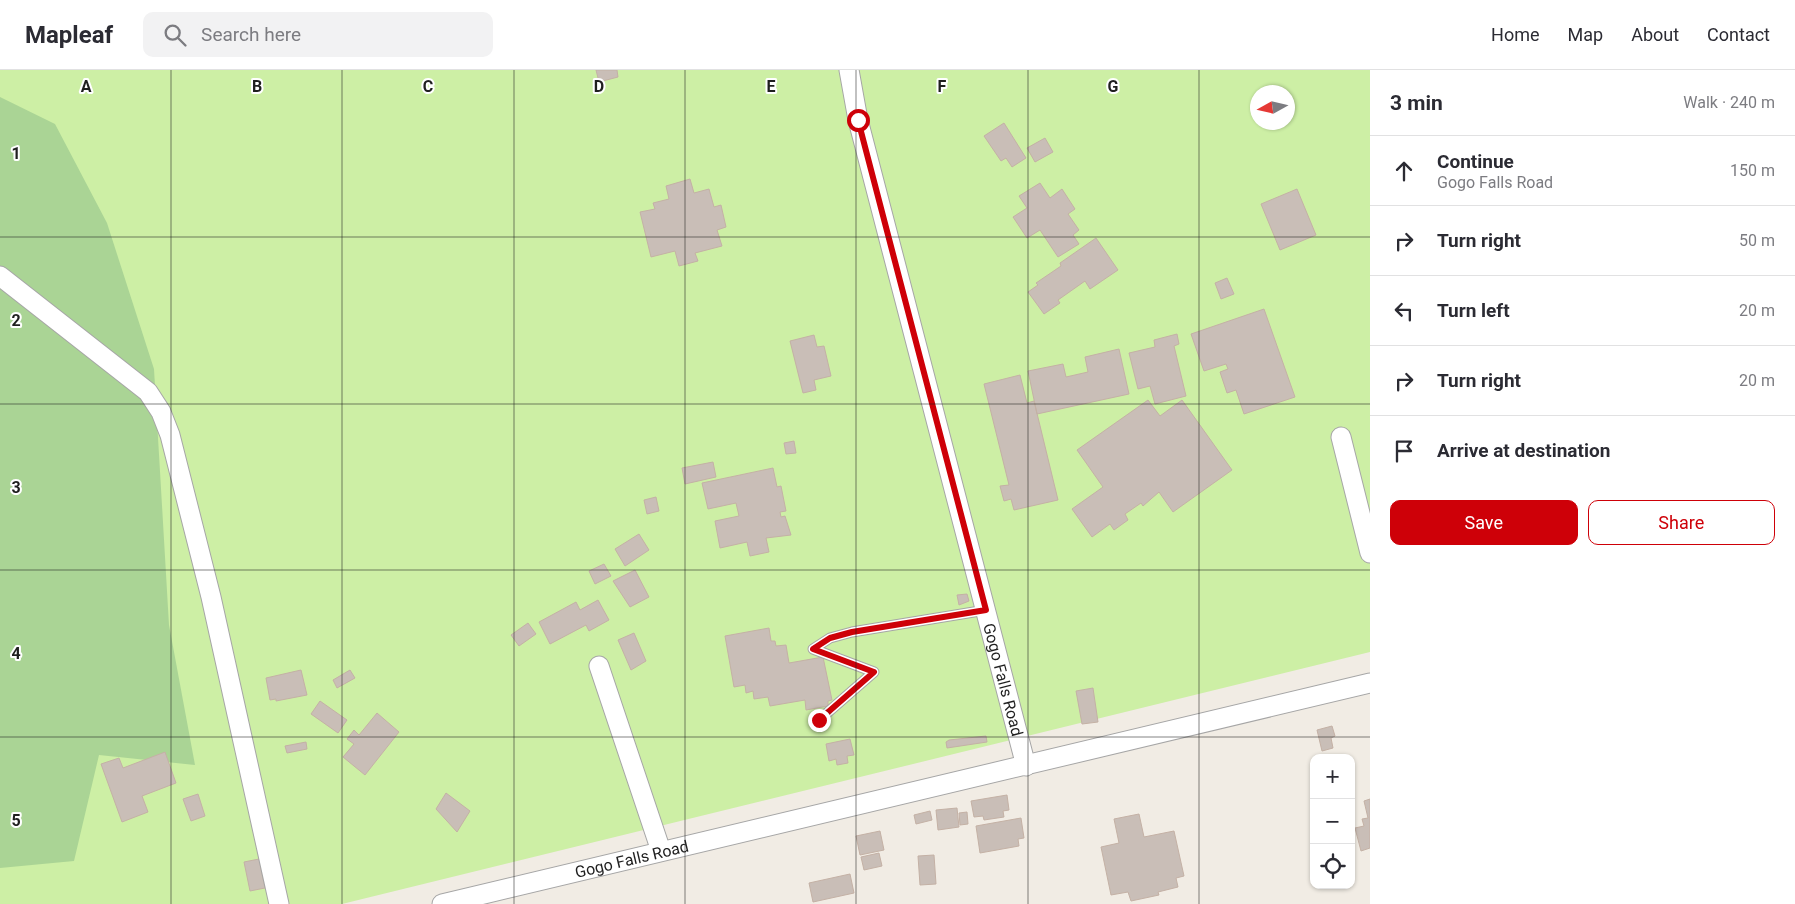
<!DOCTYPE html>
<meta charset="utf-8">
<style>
body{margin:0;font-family:Roboto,sans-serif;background:#f2f2f3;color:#2b2b33}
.controls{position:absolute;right:15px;bottom:15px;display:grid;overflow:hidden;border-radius:10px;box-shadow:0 1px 4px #0004}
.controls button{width:45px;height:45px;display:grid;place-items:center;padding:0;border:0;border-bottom:1px solid #e1e1e2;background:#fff;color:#2b2b33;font:25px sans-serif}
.compass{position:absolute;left:1250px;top:15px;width:45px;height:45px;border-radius:50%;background:#fff;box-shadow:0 1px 4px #0004;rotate:262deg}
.stop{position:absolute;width:15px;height:15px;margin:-11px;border:4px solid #ce0008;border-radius:50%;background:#fff}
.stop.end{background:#ce0008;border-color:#fff;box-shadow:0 1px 5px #0008}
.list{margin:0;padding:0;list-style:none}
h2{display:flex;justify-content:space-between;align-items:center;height:65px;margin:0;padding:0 20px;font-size:21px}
h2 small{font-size:16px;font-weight:400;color:#7c7c81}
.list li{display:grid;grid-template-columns:32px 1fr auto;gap:15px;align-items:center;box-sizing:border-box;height:70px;padding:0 20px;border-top:1px solid #e1e1e2}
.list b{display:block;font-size:19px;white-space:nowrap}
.list p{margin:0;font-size:16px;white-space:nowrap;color:#7c7c81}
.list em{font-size:16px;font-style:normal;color:#7c7c81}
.actions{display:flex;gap:10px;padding:15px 20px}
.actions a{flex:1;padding:11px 0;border:1px solid #ce0008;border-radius:10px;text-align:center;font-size:18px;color:#ce0008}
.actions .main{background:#ce0008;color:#fff}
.icon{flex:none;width:28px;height:28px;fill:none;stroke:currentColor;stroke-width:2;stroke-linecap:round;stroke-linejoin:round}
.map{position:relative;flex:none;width:1370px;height:834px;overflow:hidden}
header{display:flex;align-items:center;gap:30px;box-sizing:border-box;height:70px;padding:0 25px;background:#fff;border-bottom:1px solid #e1e1e2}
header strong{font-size:24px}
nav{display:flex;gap:28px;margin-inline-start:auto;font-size:18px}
.search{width:350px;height:45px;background:#f2f2f3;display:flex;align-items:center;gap:12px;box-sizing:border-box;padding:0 18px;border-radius:10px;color:#7c7c81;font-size:19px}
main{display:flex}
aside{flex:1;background:#fff}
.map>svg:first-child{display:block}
</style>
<header>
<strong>Mapleaf</strong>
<div class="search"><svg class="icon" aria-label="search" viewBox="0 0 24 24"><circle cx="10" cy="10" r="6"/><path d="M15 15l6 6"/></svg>Search here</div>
<nav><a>Home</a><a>Map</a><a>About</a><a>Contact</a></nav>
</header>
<main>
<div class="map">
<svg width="1370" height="834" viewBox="0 0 1370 834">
<rect width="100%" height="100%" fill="#f1ece4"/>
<path fill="#cdefa5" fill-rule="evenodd" d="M 0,0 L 1370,0 L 1370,582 L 342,834 L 0,834 ZM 1258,22 L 1288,22 L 1288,52 L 1258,52 Z"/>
<path fill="#aad495" d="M 0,27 L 55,54 L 107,153 L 154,299 L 169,555 L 195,695 L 99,685 L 74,791 L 0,798 Z"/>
<path fill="#c9beb7" stroke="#c4b1a5" d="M 596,0 L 617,0 L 618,7 L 599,12 Z
M 1004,53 L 1026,88 L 1012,97 L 1006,88 L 1001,91 L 984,66 Z
M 1045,68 L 1053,82 L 1035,92 L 1027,78 Z
M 690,109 L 694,123 L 709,119 L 714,137 L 721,135 L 726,157 L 717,160 L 722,176 L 695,183 L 698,191 L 679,196 L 675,181 L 651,187 L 640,142 L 655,139 L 653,133 L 669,129 L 666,116 Z
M 1040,113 L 1050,128 L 1062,119 L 1075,139 L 1068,144 L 1079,160 L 1073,165 L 1079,174 L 1058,187 L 1040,160 L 1027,168 L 1013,147 L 1027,138 L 1019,126 Z
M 1297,119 L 1316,165 L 1280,180 L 1261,134 Z
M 1096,168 L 1118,200 L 1090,219 L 1085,211 L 1058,230 L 1060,233 L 1044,244 L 1028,222 L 1038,215 L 1036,213 L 1061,196 L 1060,193 Z
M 1227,208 L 1234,224 L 1221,229 L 1215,213 Z
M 1264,239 L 1295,327 L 1244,344 L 1236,320 L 1227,323 L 1220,302 L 1228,299 L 1226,294 L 1204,301 L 1191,264 Z
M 1177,264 L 1179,274 L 1174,276 L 1186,326 L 1155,334 L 1150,316 L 1138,319 L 1129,283 L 1155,277 L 1154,270 Z
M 814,265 L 817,277 L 824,276 L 831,306 L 814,310 L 816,320 L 803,323 L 790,271 Z
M 1119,279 L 1129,324 L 1037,344 L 1028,301 L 1063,294 L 1066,307 L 1088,302 L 1085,287 Z
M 1020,305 L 1027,333 L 1034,331 L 1058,430 L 1014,440 L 1011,429 L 1004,431 L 1000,416 L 1009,415 L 984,314 Z
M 1148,330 L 1160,346 L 1182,330 L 1232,400 L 1173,442 L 1159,422 L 1143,436 L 1141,433 L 1125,444 L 1128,450 L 1114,460 L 1110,454 L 1092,467 L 1072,439 L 1103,417 L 1077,380 Z
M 794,371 L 796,383 L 786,384 L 784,373 Z
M 713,392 L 716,407 L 685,414 L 682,398 Z
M 773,398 L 777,417 L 781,416 L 786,441 L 780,442 L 781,447 L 785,446 L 791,465 L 766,468 L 769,482 L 750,486 L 747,472 L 720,478 L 715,451 L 739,446 L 736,433 L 708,439 L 702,413 Z
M 656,427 L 659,441 L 647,444 L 644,430 Z
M 639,464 L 649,480 L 625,496 L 615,479 Z
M 604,494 L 611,506 L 595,514 L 589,501 Z
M 635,500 L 649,527 L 630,537 L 613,511 Z
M 967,524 L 969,531 L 959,535 L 957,525 Z
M 598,530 L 609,550 L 589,561 L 586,555 L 550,574 L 539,552 L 576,532 L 580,540 Z
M 528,553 L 536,564 L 519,576 L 511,565 Z
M 769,558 L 771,571 L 775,571 L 776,576 L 786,575 L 789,593 L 823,587 L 832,630 L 828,631 L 828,636 L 806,640 L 805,630 L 770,636 L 768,627 L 754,629 L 753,621 L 746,623 L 745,615 L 734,617 L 725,566 Z
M 634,563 L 646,591 L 631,600 L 618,570 Z
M 301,600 L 307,625 L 276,631 L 276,629 L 270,630 L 266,608 Z
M 350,600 L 355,608 L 337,618 L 333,610 Z
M 1093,618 L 1098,652 L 1082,654 L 1076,621 Z
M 320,631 L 347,650 L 338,663 L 311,644 Z
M 377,643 L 399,662 L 365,705 L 343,687 L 354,674 L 347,669 L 354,660 L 359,665 Z
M 1332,656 L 1335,666 L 1331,668 L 1333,678 L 1322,681 L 1317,660 Z
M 986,666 L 987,672 L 947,678 L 946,672 L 949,670 Z
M 850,669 L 854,685 L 847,686 L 848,693 L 837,695 L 836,689 L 829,691 L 826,674 Z
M 306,672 L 307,679 L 287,683 L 285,676 Z
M 165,682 L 176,713 L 142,726 L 148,742 L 122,752 L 101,694 L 119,688 L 123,698 Z
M 446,723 L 470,741 L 457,762 L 436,739 Z
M 198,724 L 205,746 L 191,751 L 183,729 Z
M 1007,725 L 1009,740 L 1003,741 L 1004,747 L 984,750 L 983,746 L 974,747 L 971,731 Z
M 1370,729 L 1370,778 L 1361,781 L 1355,758 L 1364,756 L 1362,749 L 1368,748 L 1364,731 Z
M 957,738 L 959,757 L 938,760 L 936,740 Z
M 930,741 L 932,750 L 916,754 L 914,745 Z
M 967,742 L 968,754 L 960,755 L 959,743 Z
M 1139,744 L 1144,767 L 1174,761 L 1184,806 L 1176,808 L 1178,817 L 1158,822 L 1159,825 L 1131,831 L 1128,822 L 1111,825 L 1101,777 L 1119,773 L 1114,749 Z
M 1021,748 L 1024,768 L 1018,769 L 1019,776 L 980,783 L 976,756 Z
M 880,761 L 884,780 L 860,785 L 856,766 Z
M 879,783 L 882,796 L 864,800 L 861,787 Z
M 934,785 L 936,814 L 920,815 L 918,786 Z
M 259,789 L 265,818 L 250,821 L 244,792 Z
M 850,804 L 854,823 L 813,832 L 809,813 Z"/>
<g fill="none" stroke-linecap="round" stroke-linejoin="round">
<g stroke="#a6a6a6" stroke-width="11">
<path id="lane" d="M 819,650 L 874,602 L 813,579 L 830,568 L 852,562 L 986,540"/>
</g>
<g stroke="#a6a6a6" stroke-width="21">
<g id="street">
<path id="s1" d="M 849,0 L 858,50 L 1026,696"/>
<path d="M 0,206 L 148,322 L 161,342 L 170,365 L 211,527 L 279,834"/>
<path d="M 1341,367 L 1370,483"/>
<path d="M 599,596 L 661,781"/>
<path id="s2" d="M 442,834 L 1370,613"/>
</g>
</g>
<use href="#lane" stroke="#fff" stroke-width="9"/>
<use href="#street" stroke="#fff" stroke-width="19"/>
</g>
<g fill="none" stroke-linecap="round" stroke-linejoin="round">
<path stroke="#ce0008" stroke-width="6" d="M 819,650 L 874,602 L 813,579 L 830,568 L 852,562 L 986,540 L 858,50"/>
</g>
<path fill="none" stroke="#1f1f1f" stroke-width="1" stroke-opacity="0.55" d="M 171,0 L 171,834M 342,0 L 342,834M 514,0 L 514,834M 685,0 L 685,834M 856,0 L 856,834M 1028,0 L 1028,834M 1199,0 L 1199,834M 0,167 L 1370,167M 0,334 L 1370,334M 0,500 L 1370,500M 0,667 L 1370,667"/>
<g text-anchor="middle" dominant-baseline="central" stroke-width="4" stroke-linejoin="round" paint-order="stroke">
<g font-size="16" fill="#1f1f1f" stroke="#fff">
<text stroke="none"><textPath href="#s1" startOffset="629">Gogo Falls Road</textPath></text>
<text stroke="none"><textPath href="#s2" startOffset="195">Gogo Falls Road</textPath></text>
</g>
</g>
<g font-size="16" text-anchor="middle" font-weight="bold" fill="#1f1f1f" stroke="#fff" stroke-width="4" stroke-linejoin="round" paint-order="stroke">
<text x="86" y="22">A</text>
<text x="257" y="22">B</text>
<text x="428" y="22">C</text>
<text x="599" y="22">D</text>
<text x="771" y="22">E</text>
<text x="942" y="22">F</text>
<text x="1113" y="22">G</text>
<text x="16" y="89">1</text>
<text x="16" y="256">2</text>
<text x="16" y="423">3</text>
<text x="16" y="589">4</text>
<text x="16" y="756">5</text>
</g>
</svg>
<div class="controls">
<button>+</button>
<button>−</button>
<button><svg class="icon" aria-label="locate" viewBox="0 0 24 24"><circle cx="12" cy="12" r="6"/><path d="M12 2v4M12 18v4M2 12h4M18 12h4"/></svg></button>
</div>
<svg class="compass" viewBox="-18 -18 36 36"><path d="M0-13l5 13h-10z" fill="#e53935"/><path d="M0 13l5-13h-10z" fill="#7c7c81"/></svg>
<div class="stop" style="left:858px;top:50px"></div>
<div class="stop end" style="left:819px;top:650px"></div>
</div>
<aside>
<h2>3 min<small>Walk · 240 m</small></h2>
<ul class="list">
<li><svg class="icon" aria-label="ahead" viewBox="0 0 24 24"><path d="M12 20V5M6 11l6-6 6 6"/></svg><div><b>Continue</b><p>Gogo Falls Road</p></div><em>150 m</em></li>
<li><svg class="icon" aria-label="right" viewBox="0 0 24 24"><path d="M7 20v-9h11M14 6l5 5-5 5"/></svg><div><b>Turn right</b></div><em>50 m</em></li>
<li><svg class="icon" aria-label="left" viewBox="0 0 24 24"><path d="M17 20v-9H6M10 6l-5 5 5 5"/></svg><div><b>Turn left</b></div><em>20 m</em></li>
<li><svg class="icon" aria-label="right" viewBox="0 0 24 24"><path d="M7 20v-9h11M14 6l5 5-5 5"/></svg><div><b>Turn right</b></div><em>20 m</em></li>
<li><svg class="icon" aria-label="arrive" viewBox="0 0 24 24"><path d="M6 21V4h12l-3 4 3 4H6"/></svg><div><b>Arrive at destination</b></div></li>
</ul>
<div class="actions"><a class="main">Save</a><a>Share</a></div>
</aside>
</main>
